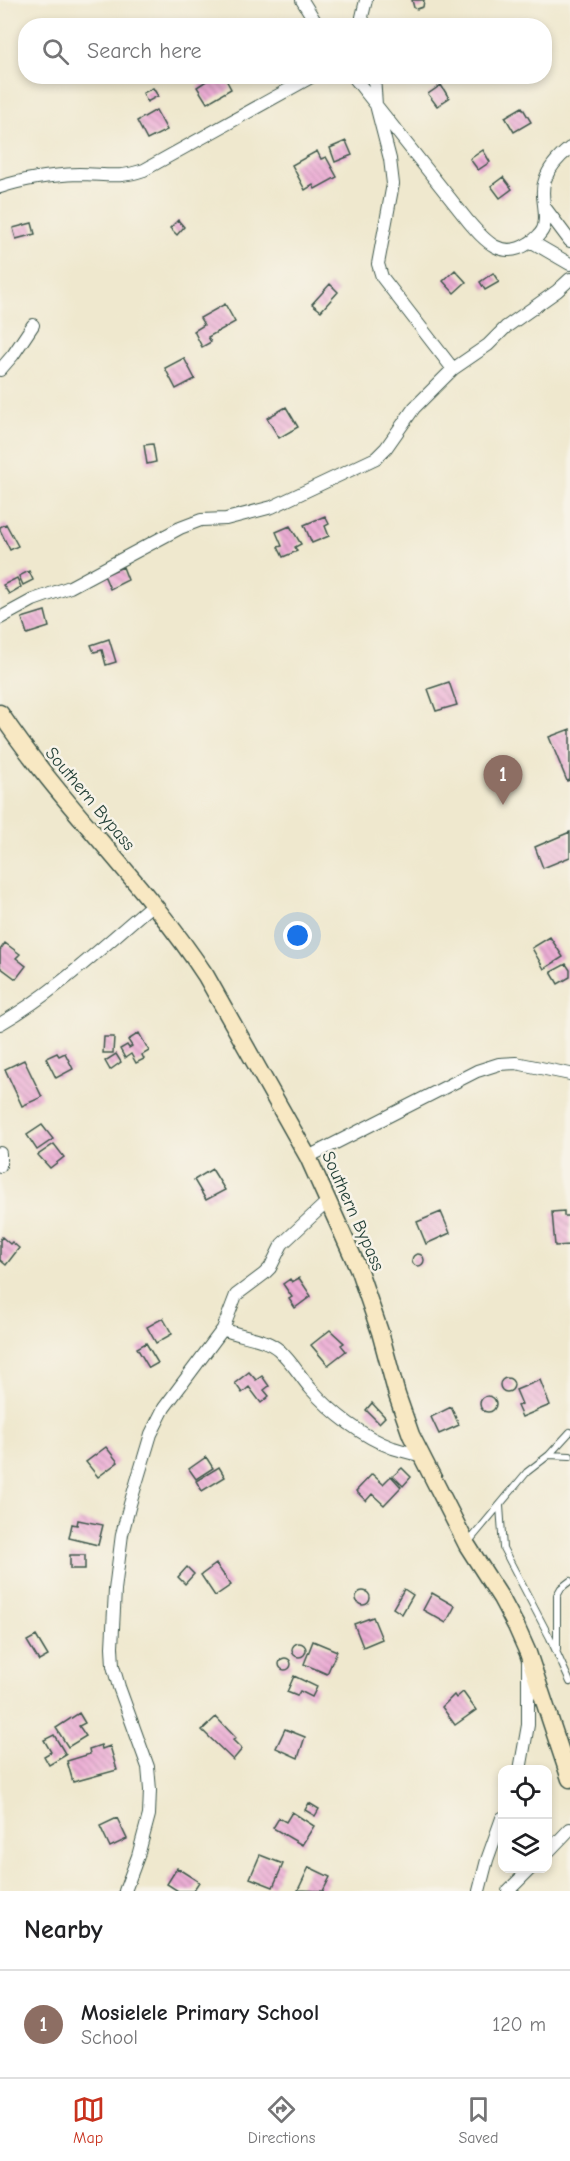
<!DOCTYPE html>
<style>
body{margin:0;font-family:"Comic Neue",sans-serif;background:#f2f2f2;color:#202124}
.controls{position:absolute;right:18px;bottom:18px;display:grid;overflow:hidden;border-radius:12px;box-shadow:0 3px 9px #0003}
.controls button{width:54px;height:54px;display:grid;place-items:center;padding:0;border:0;border-bottom:2px solid #e0e0e0;background:#fff;color:#202124;font:30px sans-serif}
.you{position:absolute;left:298px;top:936px;width:21px;height:21px;margin:-15px;border:4px solid #fff;border-radius:50%;background:#1a73e8;box-shadow:0 0 0 9px #1a73e833}
.badge{display:grid;place-items:center;width:39px;height:39px;border-radius:50%;background:#c8321e;color:#fff;font-size:20px;font-weight:700}
.pin{position:absolute;translate:-50% -50px;filter:drop-shadow(0 2px 3px #0008)}
.pin::after{content:'';position:absolute;top:32px;width:21px;height:18px;background:inherit;clip-path:polygon(0 0,100% 0,50% 100%)}
.list{margin:0;padding:0;list-style:none}
h2{display:flex;justify-content:space-between;align-items:center;height:78px;margin:0;padding:0 24px;font-size:26px}
h2 small{font-size:20px;font-weight:400;color:#757577}
.list li{display:grid;grid-template-columns:39px 1fr auto;gap:18px;align-items:center;box-sizing:border-box;height:108px;padding:0 24px;border-top:2px solid #e0e0e0}
.list b{display:block;font-size:22px;white-space:nowrap}
.list p{margin:0;font-size:20px;white-space:nowrap;color:#757577}
.list em{font-size:20px;font-style:normal;color:#757577}
.icon{flex:none;width:33px;height:33px;fill:none;stroke:currentColor;stroke-width:2;stroke-linecap:round;stroke-linejoin:round}
.map{position:relative;flex:none;width:570px;height:1891px;overflow:hidden}
.search{position:absolute;background:#fff;box-shadow:0 3px 9px #0003;left:18px;right:18px;top:18px;height:66px;display:flex;align-items:center;gap:15px;box-sizing:border-box;padding:0 21px;border-radius:24px;color:#757577;font-size:22px}
.sheet{height:186px;background:#fff}
nav{display:flex;justify-content:space-around;align-items:center;box-sizing:border-box;height:84px;border-top:2px solid #e0e0e0;background:#fff;font-size:16px;color:#757577}
nav a{display:grid;justify-items:center;gap:3px}
nav .on{color:#c8321e}
.map>svg:first-child{display:block}
</style>
<div class="map">
<svg width="570" height="1891" viewBox="0 0 570 1891">
<defs>
<pattern id="building-back-hatch" width="6" height="6" patternUnits="userSpaceOnUse" patternTransform="scale(1.5)"><rect width="6" height="6" fill="#edadd5"/><path d="M-1 5l2 2M0 0l6 6M5-1l2 2" fill="none" stroke="#bf8eae"/></pattern>
</defs>
<rect width="100%" height="100%" fill="#f7f3e8"/>
<filter id="ink" filterUnits="userSpaceOnUse"><feTurbulence type="fractalNoise" baseFrequency=".0167" numOctaves="2"/><feDisplacementMap in="SourceGraphic" scale="12" xChannelSelector="R" yChannelSelector="G"/><feConvolveMatrix kernelMatrix="1 2 1 2 8 2 1 2 1" color-interpolation-filters="sRGB"/></filter>
<filter id="wash" filterUnits="userSpaceOnUse"><feTurbulence type="fractalNoise" baseFrequency=".008" numOctaves="4" result="noise"/><feDisplacementMap in="SourceGraphic" scale="24" xChannelSelector="R" yChannelSelector="G"/><feGaussianBlur stdDeviation="1.35" result="paint"/><feColorMatrix in="noise" values="0 0 0 0 0 0 0 0 0 0 0 0 0 0 0 0 0 1.4 0 .05"/><feComposite in="paint" operator="in"/></filter>
<g filter="url(#wash)">
<rect width="100%" height="100%" fill="#efe8ce"/>
<g id="blocks">
<path fill="url(#building-back-hatch)" d="M 412,0 L 424,0 L 423,7 L 417,9 L 414,8 Z
M 214,76 L 224,76 L 231,89 L 207,103 L 197,87 Z
M 441,85 L 449,98 L 437,106 L 428,94 Z
M 153,88 L 158,96 L 147,102 L 143,93 Z
M 522,107 L 531,122 L 514,132 L 505,117 Z
M 156,110 L 167,130 L 147,140 L 137,121 Z
M 346,141 L 352,155 L 335,162 L 330,148 Z
M 483,150 L 490,162 L 478,170 L 470,159 Z
M 317,151 L 321,159 L 326,157 L 337,177 L 315,189 L 313,185 L 305,190 L 292,165 Z
M 503,177 L 512,189 L 500,198 L 491,186 Z
M 178,220 L 184,227 L 177,235 L 170,228 Z
M 32,223 L 35,234 L 16,239 L 13,228 Z
M 455,270 L 466,282 L 454,293 L 443,281 Z
M 493,273 L 499,282 L 485,290 L 480,282 Z
M 330,284 L 338,292 L 321,311 L 312,304 Z
M 225,304 L 235,322 L 208,337 L 211,342 L 202,347 L 194,331 L 204,325 L 200,318 Z
M 184,358 L 195,379 L 176,389 L 165,368 Z
M 286,407 L 298,427 L 279,438 L 267,418 Z
M 153,444 L 156,462 L 147,464 L 144,445 Z
M 325,516 L 329,524 L 325,526 L 329,536 L 312,543 L 304,525 Z
M 6,524 L 18,546 L 10,550 L 0,530 L 0,527 Z
M 290,526 L 301,544 L 295,547 L 297,551 L 283,557 L 278,547 L 282,546 L 276,532 Z
M 123,567 L 128,580 L 110,589 L 104,575 Z
M 29,571 L 33,580 L 23,585 L 19,576 Z
M 17,578 L 21,587 L 9,594 L 3,585 Z
M 45,611 L 49,627 L 27,634 L 22,618 Z
M 109,639 L 116,662 L 106,665 L 102,650 L 94,652 L 91,645 Z
M 449,682 L 457,705 L 436,711 L 428,689 Z
M 570,729 L 570,780 L 567,781 L 549,737 Z
M 570,832 L 570,857 L 543,868 L 535,847 Z
M 550,937 L 563,957 L 544,969 L 532,948 Z
M 5,943 L 20,954 L 16,958 L 26,966 L 16,979 L 0,967 L 0,950 Z
M 566,964 L 570,970 L 570,977 L 558,984 L 551,972 Z
M 139,1033 L 149,1051 L 142,1055 L 144,1059 L 136,1063 L 131,1054 L 125,1058 L 120,1049 L 127,1045 L 129,1048 L 132,1046 L 128,1040 Z
M 104,1037 L 114,1037 L 113,1053 L 103,1053 Z
M 57,1053 L 59,1056 L 65,1053 L 73,1069 L 56,1078 L 46,1058 Z
M 116,1054 L 121,1062 L 110,1070 L 105,1061 Z
M 24,1060 L 42,1097 L 22,1106 L 5,1069 Z
M 42,1125 L 53,1139 L 37,1150 L 27,1135 Z
M 54,1144 L 64,1157 L 50,1168 L 38,1155 Z
M 212,1169 L 225,1190 L 206,1200 L 194,1180 Z
M 564,1211 L 564,1216 L 570,1216 L 570,1245 L 555,1246 L 552,1212 Z
M 441,1212 L 450,1233 L 426,1244 L 417,1222 Z
M 2,1237 L 10,1244 L 12,1242 L 19,1248 L 6,1265 L 0,1260 L 0,1240 Z
M412 1260a6 6 0 1 1 12 0a6 6 0 1 1-12 0Z
M 299,1278 L 311,1296 L 295,1308 L 289,1299 L 292,1297 L 283,1284 L 290,1279 L 292,1282 Z
M 163,1318 L 172,1334 L 156,1343 L 147,1327 Z
M 330,1330 L 344,1343 L 341,1345 L 346,1351 L 328,1365 L 311,1345 Z
M 146,1343 L 158,1363 L 149,1368 L 137,1348 Z
M 249,1372 L 256,1380 L 262,1376 L 269,1386 L 264,1390 L 269,1396 L 261,1403 L 249,1387 L 242,1393 L 235,1383 Z
M500 1385a7 7 0 1 1 14 0a7 7 0 1 1-14 0Z
M 540,1380 L 550,1405 L 522,1417 L 517,1406 L 522,1404 L 516,1390 Z
M480 1404a8 8 0 1 1 16 0a8 8 0 1 1-16 0Z
M 372,1403 L 385,1417 L 379,1423 L 366,1410 Z
M 451,1407 L 459,1425 L 439,1434 L 431,1417 Z
M 106,1447 L 118,1462 L 98,1477 L 86,1462 Z
M 206,1457 L 213,1468 L 196,1479 L 189,1469 Z
M 219,1467 L 225,1477 L 202,1491 L 196,1481 Z
M 402,1468 L 411,1477 L 403,1486 L 393,1476 Z
M 372,1474 L 383,1484 L 391,1476 L 401,1487 L 384,1505 L 372,1494 L 366,1501 L 356,1491 Z
M 78,1520 L 103,1525 L 98,1545 L 69,1538 L 72,1524 L 77,1525 Z
M 70,1555 L 85,1555 L 85,1569 L 70,1569 Z
M 216,1564 L 231,1585 L 215,1596 L 201,1575 Z
M 187,1567 L 194,1574 L 185,1584 L 178,1577 Z
M 404,1589 L 413,1595 L 402,1614 L 393,1608 Z
M356 1598a7 7 0 1 1 14 0a7 7 0 1 1-14 0Z
M 432,1593 L 455,1606 L 446,1623 L 423,1610 Z
M 373,1617 L 382,1639 L 363,1647 L 354,1624 Z
M 36,1636 L 48,1656 L 39,1661 L 27,1641 Z
M 313,1641 L 337,1651 L 327,1674 L 304,1664 Z
M292 1650a7 7 0 1 1 14 0a7 7 0 1 1-14 0Z
M279 1664a6 6 0 1 1 12 0a6 6 0 1 1-12 0Z
M 294,1676 L 317,1687 L 312,1697 L 300,1691 L 297,1696 L 287,1692 Z
M 463,1692 L 476,1710 L 455,1725 L 442,1707 L 454,1695 L 456,1698 Z
M 79,1713 L 85,1723 L 79,1726 L 86,1736 L 68,1747 L 56,1728 Z
M 216,1717 L 236,1738 L 233,1740 L 242,1749 L 233,1760 L 202,1730 Z
M 285,1729 L 305,1737 L 298,1758 L 276,1748 Z
M 54,1735 L 66,1755 L 49,1765 L 44,1756 L 51,1752 L 44,1740 Z
M 101,1745 L 102,1749 L 110,1746 L 117,1770 L 73,1782 L 67,1761 L 90,1754 L 89,1749 Z
M 309,1803 L 319,1809 L 315,1816 L 305,1810 Z
M 292,1812 L 314,1826 L 302,1845 L 273,1828 L 279,1818 L 286,1822 Z
M 117,1818 L 127,1839 L 110,1847 L 100,1826 Z
M 260,1855 L 283,1864 L 273,1887 L 250,1878 Z
M 309,1867 L 330,1877 L 323,1891 L 298,1890 Z
M 177,1868 L 199,1882 L 193,1891 L 178,1891 L 167,1884 Z"/>
</g>
</g>
<g filter="url(#ink)">
<use href="#blocks" fill-opacity="0" stroke="#3e574b" stroke-width="1.5"/>
<g fill="none" stroke-linecap="round" stroke-linejoin="round">
<g stroke="#3e574b" stroke-width="8">
<path id="lane" d="M 549,1455 L 570,1432
M 500,1506 L 503,1548 L 550,1638 L 570,1682
M 467,1544 L 527,1472 L 549,1455 L 570,1456
M 557,1649 L 557,1595 L 561,1588 L 570,1581"/>
</g>
<g stroke="#3e574b" stroke-width="14">
<path id="street" d="M 302,0 L 318,26
M 365,26 L 362,17 L 366,0
M 353,76 L 468,221 C 485,241 502,261 529,243 C 535,240 543,232 544,226 C 548,210 539,195 545,180 C 549,167 560,156 570,148
M 374,76 L 376,105 L 390,159 L 393,184 L 378,264 L 382,277 L 453,369
M 0,187 C 24,179 54,175 79,174 C 105,174 118,179 144,170 L 313,76
M 546,209 L 570,241
M 532,242 L 570,264
M 0,370 L 13,355 L 33,325
M 0,618 L 33,600 L 70,587 L 180,528 L 201,520 L 226,519 L 272,507 L 376,458 L 386,448 L 414,408 L 453,369 L 488,345 L 506,327 L 557,291 L 570,279
M 0,1024 C 56,992 104,945 153,904
M 0,1153 L 0,1166
M 308,1157 L 477,1071 L 499,1064 L 516,1063 L 570,1074
M 223,1329 C 241,1337 264,1337 279,1350 C 292,1362 300,1376 311,1389 C 332,1413 363,1437 393,1448 C 402,1451 411,1453 420,1455
M 520,1770 L 528,1725 L 528,1663
M 548,1852 L 570,1829
M 125,1891 L 138,1856 L 149,1815 L 150,1790 L 148,1767 L 119,1687 L 113,1666 L 112,1647 L 115,1590 L 122,1534 L 130,1504 L 151,1434 L 164,1408 L 223,1329 L 236,1295 L 264,1274 L 270,1268 L 282,1244 L 328,1201
M 479,1891 L 487,1860 L 502,1818
M 508,1891 L 531,1868"/>
</g>
<g stroke="#3e574b" stroke-width="19">
<path id="secondary" d="M 0,713 C 62,806 145,883 206,976 L 308,1157 L 358,1268 L 380,1332 L 397,1395 L 411,1435 L 467,1545 L 501,1598 L 516,1626 L 528,1653 L 570,1779"/>
</g>
<use href="#lane" stroke="#fff" stroke-width="6"/>
<use href="#street" stroke="#fff" stroke-width="12"/>
<use href="#secondary" stroke="#f8e8c3" stroke-width="16"/>
</g>
</g>
<g text-anchor="middle" dominant-baseline="central" stroke-width="5" stroke-linejoin="round" paint-order="stroke">
<g font-size="18" fill="#1f3d34" stroke="#f7f3e8">
<text transform="translate(90 799) rotate(50)">Southern Bypass</text>
<text transform="translate(353 1211) rotate(66)">Southern Bypass</text>
</g>
</g>
</svg>
<div class="controls">
<button><svg class="icon" aria-label="locate" viewBox="0 0 24 24"><circle cx="12" cy="12" r="6"/><path d="M12 2v4M12 18v4M2 12h4M18 12h4"/></svg></button>
<button><svg class="icon" aria-label="layers" viewBox="0 0 24 24"><path d="M12 4l9 5-9 5-9-5zM3 14l9 5 9-5"/></svg></button>
</div>
<div class="you"></div>
<div class="pin badge" style="left:503px;top:805px;background:#8d6e63">1</div>
<div class="search"><svg class="icon" aria-label="search" viewBox="0 0 24 24"><circle cx="10" cy="10" r="6"/><path d="M15 15l6 6"/></svg>Search here</div>
</div>
<section class="sheet">
<h2>Nearby<small></small></h2>
<ul class="list">
<li><span class="badge" style="background:#8d6e63">1</span><div><b>Mosielele Primary School</b><p>School</p></div><em>120 m</em></li>
</ul>
</section>
<nav>
<a class="on"><svg class="icon" aria-label="map" viewBox="0 0 24 24"><path d="M3 6l6-2 6 2 6-2v14l-6 2-6-2-6 2zM9 4v14M15 6v14"/></svg>Map</a>
<a><svg class="icon" aria-label="directions" viewBox="0 0 24 24"><path d="M12 3l9 9-9 9-9-9zM9 14v-3h6M13 9l2 2-2 2"/></svg>Directions</a>
<a><svg class="icon" aria-label="saved" viewBox="0 0 24 24"><path d="M7 4h10v16l-5-4-5 4z"/></svg>Saved</a>
</nav>
